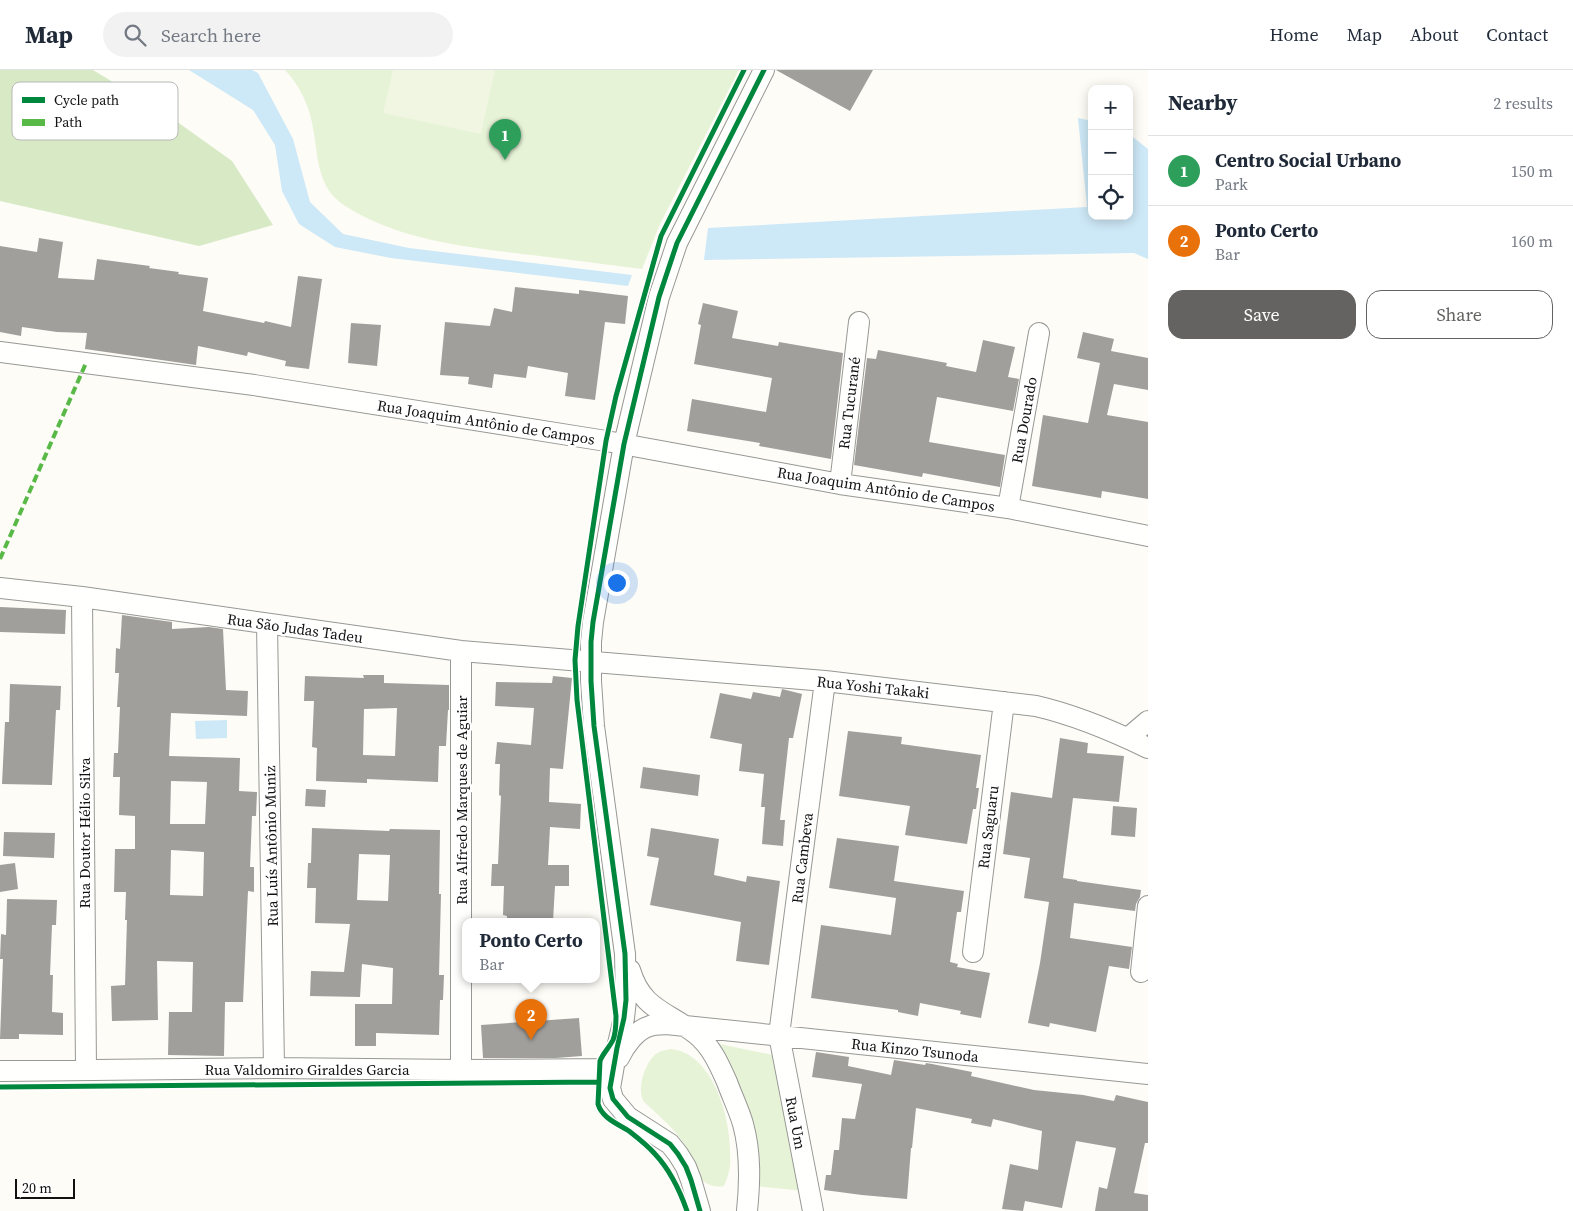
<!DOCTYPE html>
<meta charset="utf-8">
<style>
body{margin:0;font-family:"Source Serif 4",serif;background:#f2f2f3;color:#1f2937}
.controls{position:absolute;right:15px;top:15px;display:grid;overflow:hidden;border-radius:10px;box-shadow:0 2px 12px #0003}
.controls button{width:45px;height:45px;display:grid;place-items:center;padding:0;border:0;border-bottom:1px solid #e0e1e3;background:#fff;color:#1f2937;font:25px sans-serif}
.scale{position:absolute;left:15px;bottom:12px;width:60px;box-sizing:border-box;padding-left:5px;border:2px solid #111;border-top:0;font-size:14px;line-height:18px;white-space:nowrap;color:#111;-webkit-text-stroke:4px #fff;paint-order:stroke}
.you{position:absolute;left:616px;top:512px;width:18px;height:18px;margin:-12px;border:4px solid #fff;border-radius:50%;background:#1a73e8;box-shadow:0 0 0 8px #1a73e833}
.badge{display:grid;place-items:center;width:32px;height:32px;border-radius:50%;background:#646362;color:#fff;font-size:16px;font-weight:700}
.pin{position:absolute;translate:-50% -41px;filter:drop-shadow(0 1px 2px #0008)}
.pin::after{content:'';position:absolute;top:26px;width:18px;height:15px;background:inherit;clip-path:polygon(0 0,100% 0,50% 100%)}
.popup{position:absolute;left:462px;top:848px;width:138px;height:65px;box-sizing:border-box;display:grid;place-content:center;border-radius:10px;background:#fff;filter:drop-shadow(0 1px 4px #0005);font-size:16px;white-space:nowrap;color:#747a83}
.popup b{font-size:19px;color:#1f2937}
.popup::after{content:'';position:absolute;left:50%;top:100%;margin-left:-10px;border:10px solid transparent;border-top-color:#fff}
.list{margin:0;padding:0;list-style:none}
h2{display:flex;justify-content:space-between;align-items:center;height:65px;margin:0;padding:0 20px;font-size:21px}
h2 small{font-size:16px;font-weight:400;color:#747a83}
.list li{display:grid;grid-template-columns:32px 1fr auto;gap:15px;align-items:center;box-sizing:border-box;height:70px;padding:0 20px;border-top:1px solid #e0e1e3}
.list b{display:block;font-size:19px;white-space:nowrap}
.list p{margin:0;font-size:16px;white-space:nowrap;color:#747a83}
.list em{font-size:16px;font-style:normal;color:#747a83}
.actions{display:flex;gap:10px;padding:15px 20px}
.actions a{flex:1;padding:11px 0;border:1px solid #646362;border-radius:15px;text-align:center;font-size:18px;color:#646362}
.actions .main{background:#646362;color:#fff}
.icon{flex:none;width:28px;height:28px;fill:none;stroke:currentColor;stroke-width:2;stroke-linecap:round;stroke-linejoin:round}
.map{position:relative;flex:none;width:1148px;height:1141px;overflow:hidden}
header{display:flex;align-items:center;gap:30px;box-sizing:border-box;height:70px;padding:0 25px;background:#fff;border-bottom:1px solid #e0e1e3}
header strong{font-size:24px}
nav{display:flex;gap:28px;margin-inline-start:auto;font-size:18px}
.search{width:350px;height:45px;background:#f2f2f3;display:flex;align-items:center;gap:12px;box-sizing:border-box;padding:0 18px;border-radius:28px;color:#747a83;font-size:19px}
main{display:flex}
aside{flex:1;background:#fff}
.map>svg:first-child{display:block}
</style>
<header>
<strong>Map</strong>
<div class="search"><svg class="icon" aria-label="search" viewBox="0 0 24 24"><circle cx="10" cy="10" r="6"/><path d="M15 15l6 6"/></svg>Search here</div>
<nav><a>Home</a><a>Map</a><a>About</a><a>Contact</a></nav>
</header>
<main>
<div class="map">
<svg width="1148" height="1141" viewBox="0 0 1148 1141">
<rect width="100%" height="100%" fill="#fdfcf7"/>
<path fill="#e7f3d7" d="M 285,0 L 739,0 L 660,154 L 642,199 C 610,195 579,191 548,187 C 485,179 413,174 357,143 C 347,137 334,130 328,119 C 316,99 317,75 312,53 C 308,33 299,15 285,0 Z
M 710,972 L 777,986 L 804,1121 L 755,1116 L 748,1040 L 738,1013 Z
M 671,979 C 675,980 679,980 683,982 C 716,996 730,1049 730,1082 C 730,1088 731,1095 729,1101 C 728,1106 726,1111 724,1116 C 713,1118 706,1114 698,1107 C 689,1070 670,1056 644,1032 C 636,1020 645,992 656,984 C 661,980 666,980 671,979 Z"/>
<path fill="#d8eac5" d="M 0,0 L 93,0 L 169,46 L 232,91 L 273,155 L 199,176 L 0,131 Z"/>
<path fill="#f0f6e1" d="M 393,0 L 495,0 L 481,64 L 383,43 Z"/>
<path fill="#cde8f7" d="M 189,0 L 252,0 L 258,3 L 293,69 L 310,132 L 343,164 L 409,178 L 632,205 L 628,216 L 391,188 L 335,177 L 299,154 L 282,121 L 275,75 L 253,40 Z
M 1078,48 L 1092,51 L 1092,146 L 1129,146 L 1129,64 L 1148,79 L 1148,189 L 1134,183 L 704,190 L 708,158 L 1087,137 Z
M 227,650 L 227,668 L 196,669 L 195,651 Z"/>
<path fill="#a19f9c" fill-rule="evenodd" d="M 776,0 L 873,0 L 850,41 Z
M 39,168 L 63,172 L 58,208 L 94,210 L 97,189 L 150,196 L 149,198 L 179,202 L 178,204 L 208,208 L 203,241 L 264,253 L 265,251 L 291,257 L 298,206 L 322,209 L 309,299 L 285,296 L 286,291 L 248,282 L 247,286 L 198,276 L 196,295 L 85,279 L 87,263 L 57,262 L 22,257 L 21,266 L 0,262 L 0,176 L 37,182 Z
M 515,217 L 579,224 L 579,220 L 628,226 L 625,254 L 605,252 L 595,330 L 565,326 L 568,303 L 528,296 L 526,308 L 494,304 L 492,318 L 468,314 L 469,307 L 440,305 L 445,252 L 490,256 L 494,238 L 512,242 Z
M 703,233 L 738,241 L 732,268 L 778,276 L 779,272 L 843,283 L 831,389 L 759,376 L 760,373 L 687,361 L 692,329 L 766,342 L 772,308 L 694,294 L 701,255 L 698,254 Z
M 351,253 L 381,255 L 377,296 L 348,293 Z
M 1083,262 L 1114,269 L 1111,281 L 1148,288 L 1148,320 L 1114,314 L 1107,345 L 1148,352 L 1148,429 L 1102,421 L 1101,428 L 1032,416 L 1043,345 L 1088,353 L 1100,293 L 1077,288 Z
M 983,270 L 1015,277 L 1008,307 L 1019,309 L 1013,341 L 937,327 L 929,372 L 1005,385 L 1000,417 L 923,403 L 922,407 L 854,395 L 867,288 L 876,289 L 878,280 L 947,293 L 946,296 L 976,302 Z
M 0,537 L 66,540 L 65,564 L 0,562 Z
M 122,545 L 172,552 L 172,559 L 209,557 L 223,559 L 226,620 L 248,621 L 247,646 L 171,643 L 169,686 L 240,688 L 239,721 L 257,722 L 256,746 L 252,746 L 250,797 L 254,797 L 254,822 L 248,821 L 243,932 L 225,932 L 224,986 L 168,985 L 169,942 L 192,942 L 193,892 L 157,891 L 158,950 L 112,951 L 111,916 L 125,915 L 127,850 L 125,850 L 126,822 L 114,822 L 115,779 L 135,779 L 135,746 L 119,745 L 120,707 L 113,707 L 114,683 L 118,683 L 120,637 L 117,637 L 119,603 L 115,603 L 116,578 L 120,579 ZM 171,711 L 207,712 L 205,754 L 170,754 ZM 171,780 L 204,782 L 203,826 L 170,825 Z
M 363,605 L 384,605 L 384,613 L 449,615 L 449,640 L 448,640 L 446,676 L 439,676 L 438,712 L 367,709 L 367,713 L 316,711 L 317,678 L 312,677 L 314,631 L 304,631 L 305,606 L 364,608 ZM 397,638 L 395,686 L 363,685 L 364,639 Z
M 553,606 L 572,608 L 563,699 L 550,698 L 549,732 L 581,734 L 580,759 L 550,757 L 548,795 L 569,795 L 569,816 L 555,816 L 553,851 L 507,851 L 507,846 L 503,845 L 504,816 L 491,816 L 492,794 L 498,794 L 501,726 L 499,725 L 500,694 L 495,694 L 497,672 L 531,675 L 534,638 L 495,636 L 496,612 L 552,613 Z
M 10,614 L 61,616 L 60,640 L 56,640 L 52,715 L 2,714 L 5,652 L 9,652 Z
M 782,619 L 802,624 L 793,668 L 789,668 L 780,750 L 785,750 L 783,776 L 762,774 L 765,737 L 761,737 L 764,704 L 739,701 L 742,674 L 710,668 L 720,623 L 751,629 L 753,622 L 780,627 Z
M 848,661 L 902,667 L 901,674 L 981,685 L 976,718 L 979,718 L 976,739 L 973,739 L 967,774 L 905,765 L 910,736 L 839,726 Z
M 1060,668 L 1088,673 L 1087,683 L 1124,686 L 1119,732 L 1073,728 L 1063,808 L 1077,810 L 1077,811 L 1141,820 L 1140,827 L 1136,834 L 1135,841 L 1074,833 L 1070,868 L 1132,877 L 1129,899 L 1109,896 L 1096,962 L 1050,953 L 1049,957 L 1028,953 L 1040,893 L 1049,832 L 1024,828 L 1030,788 L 1003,784 L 1011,722 L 1052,728 Z
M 643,697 L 700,705 L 698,726 L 640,718 Z
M 306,719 L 326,720 L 325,737 L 305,736 Z
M 1113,736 L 1137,738 L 1135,767 L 1111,765 Z
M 312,758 L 389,761 L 390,759 L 440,760 L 439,824 L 441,824 L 439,905 L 444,905 L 443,930 L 440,930 L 439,965 L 376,963 L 376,976 L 355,976 L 355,934 L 392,934 L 393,898 L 362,894 L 360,927 L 310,926 L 311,901 L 344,902 L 350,854 L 315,853 L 316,818 L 307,818 L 308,793 L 311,793 ZM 359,784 L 390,785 L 388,831 L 357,830 Z
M 651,758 L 719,769 L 714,805 L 746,812 L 747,806 L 780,811 L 769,895 L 736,891 L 741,852 L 650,835 L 659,788 L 647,786 Z
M 4,762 L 55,763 L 54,788 L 3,786 Z
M 837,768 L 899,776 L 894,811 L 964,821 L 961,842 L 957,842 L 950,892 L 958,894 L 957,897 L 990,903 L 981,948 L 960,944 L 961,941 L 920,933 L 918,946 L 898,942 L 898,940 L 811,928 L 821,855 L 891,865 L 896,828 L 829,818 Z
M 15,793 L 18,819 L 0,822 L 0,795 Z
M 7,829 L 57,830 L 56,855 L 52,855 L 50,905 L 53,905 L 52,942 L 63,943 L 63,965 L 19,964 L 19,969 L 0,969 L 3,889 L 0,889 L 1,864 L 6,865 Z
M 579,948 L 582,986 L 556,988 L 483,988 L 481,955 Z
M 816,982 L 849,987 L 848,996 L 891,1005 L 894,990 L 925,995 L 926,993 L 932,994 L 972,1002 L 971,1006 L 1034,1020 L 1083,1025 L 1114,1031 L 1116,1025 L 1148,1032 L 1148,1073 L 1145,1073 L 1134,1123 L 1148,1125 L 1148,1141 L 1095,1141 L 1099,1117 L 1107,1119 L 1116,1078 L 1076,1071 L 1062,1138 L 1025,1131 L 1023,1141 L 1002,1139 L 1010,1094 L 1038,1100 L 1042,1061 L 993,1049 L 991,1057 L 971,1053 L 972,1049 L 916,1038 L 912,1078 L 911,1078 L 907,1129 L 862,1125 L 824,1120 L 826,1105 L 831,1105 L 834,1080 L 839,1080 L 842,1048 L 855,1049 L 862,1014 L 812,1007 Z"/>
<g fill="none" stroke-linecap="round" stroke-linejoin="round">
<g stroke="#979795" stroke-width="22">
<path id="street" d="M 0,282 L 254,315 L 606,371 L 840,414 L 1008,438 L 1148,466
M 840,414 L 859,252
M 1008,438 L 1039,263
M 0,518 L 82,527 L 461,581 L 825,611 L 1036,636 C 1075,645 1113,661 1148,678
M 82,527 L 86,999
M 267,554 L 274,998
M 461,581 L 461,1000
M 1128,668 L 1148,651
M 973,882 L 1004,632
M 630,900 C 642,940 667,941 696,964 C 711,976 719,994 727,1012 C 732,1026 739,1040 743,1054 C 751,1083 750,1112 747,1141
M 1141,902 L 1148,836
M 619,988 C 625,975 636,960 650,956 C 655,954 661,955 666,954 L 1148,1004
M 0,1001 L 274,998 L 461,1000 L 613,999
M 700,1141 L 691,1110 L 686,1097 L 678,1084 L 670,1074 L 628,1047 L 613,1029 L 610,1018 L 617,978 L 624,948 L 626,930 L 625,884 L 594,656 L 591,611 L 591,572 L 593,552 L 624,374 L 659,227 L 677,173 L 764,0
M 813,1141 L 779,965 L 825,611"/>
</g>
<use href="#street" stroke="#fffffe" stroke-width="20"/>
<path stroke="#58b947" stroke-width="4" stroke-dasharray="8 4" stroke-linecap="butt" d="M 0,489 L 86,293"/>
<g stroke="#fff" stroke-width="8">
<path id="cycleway" d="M 0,1017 L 598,1012
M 687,1141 C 680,1121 670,1100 655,1084 C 648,1076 638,1068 629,1061 C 618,1054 602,1048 598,1034 L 600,991 C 603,983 609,978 613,970 C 616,963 616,954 616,946 L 577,630 L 575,590 L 578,556 L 606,371 L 616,326 L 661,166 L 744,0
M 700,1141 L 691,1110 L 686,1097 L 678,1084 L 670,1074 L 628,1047 L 613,1029 L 610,1018 L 617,978 L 624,948 L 626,930 L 625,884 L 594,656 L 591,611 L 591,572 L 593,552 L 624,374 L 659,227 L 677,173 L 764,0"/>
</g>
<use href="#cycleway" stroke="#00873e" stroke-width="5"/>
</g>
<g text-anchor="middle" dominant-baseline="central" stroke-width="5" stroke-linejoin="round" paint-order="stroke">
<g font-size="15" fill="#111" stroke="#fff">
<text transform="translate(849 333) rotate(-83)">Rua Tucurané</text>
<text transform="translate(1024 350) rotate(-80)">Rua Dourado</text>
<text transform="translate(486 352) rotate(9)">Rua Joaquim Antônio de Campos</text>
<text transform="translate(886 419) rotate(9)">Rua Joaquim Antônio de Campos</text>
<text transform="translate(295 558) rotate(8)">Rua São Judas Tadeu</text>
<text transform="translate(873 617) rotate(6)">Rua Yoshi Takaki</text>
<text transform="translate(461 730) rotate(-90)">Rua Alfredo Marques de Aguiar</text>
<text transform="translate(988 757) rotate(-83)">Rua Saguaru</text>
<text transform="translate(84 763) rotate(-90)">Rua Doutor Hélio Silva</text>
<text transform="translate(271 776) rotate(-91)">Rua Luís Antônio Muniz</text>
<text transform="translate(802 788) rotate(-83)">Rua Cambeva</text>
<text transform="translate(915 980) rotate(6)">Rua Kinzo Tsunoda</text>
<text x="307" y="999">Rua Valdomiro Giraldes Garcia</text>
<text transform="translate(796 1053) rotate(79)">Rua Um</text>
</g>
</g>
<rect x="12" y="12" width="166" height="58" rx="8" fill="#fff" stroke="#b8b8b8" stroke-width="1"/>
<rect x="22" y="27" width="23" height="6" fill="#00873e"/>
<rect x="22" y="49" width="23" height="7" fill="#58b947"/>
<g font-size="14" fill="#111">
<text x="54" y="35">Cycle path</text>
<text x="54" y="57">Path</text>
</g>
</svg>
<div class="controls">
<button>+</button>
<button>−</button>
<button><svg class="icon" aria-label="locate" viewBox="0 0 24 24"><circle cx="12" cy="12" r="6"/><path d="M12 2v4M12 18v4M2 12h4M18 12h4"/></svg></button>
</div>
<div class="scale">20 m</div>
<div class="you"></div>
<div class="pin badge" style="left:505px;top:90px;background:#2e9e5b">1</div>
<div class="pin badge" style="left:531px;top:970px;background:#e8710a">2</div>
<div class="popup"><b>Ponto Certo</b>Bar</div>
</div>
<aside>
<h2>Nearby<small>2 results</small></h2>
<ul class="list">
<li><span class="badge" style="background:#2e9e5b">1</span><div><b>Centro Social Urbano</b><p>Park</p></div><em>150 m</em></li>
<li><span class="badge" style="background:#e8710a">2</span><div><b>Ponto Certo</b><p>Bar</p></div><em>160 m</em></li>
</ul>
<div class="actions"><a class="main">Save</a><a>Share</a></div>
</aside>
</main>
